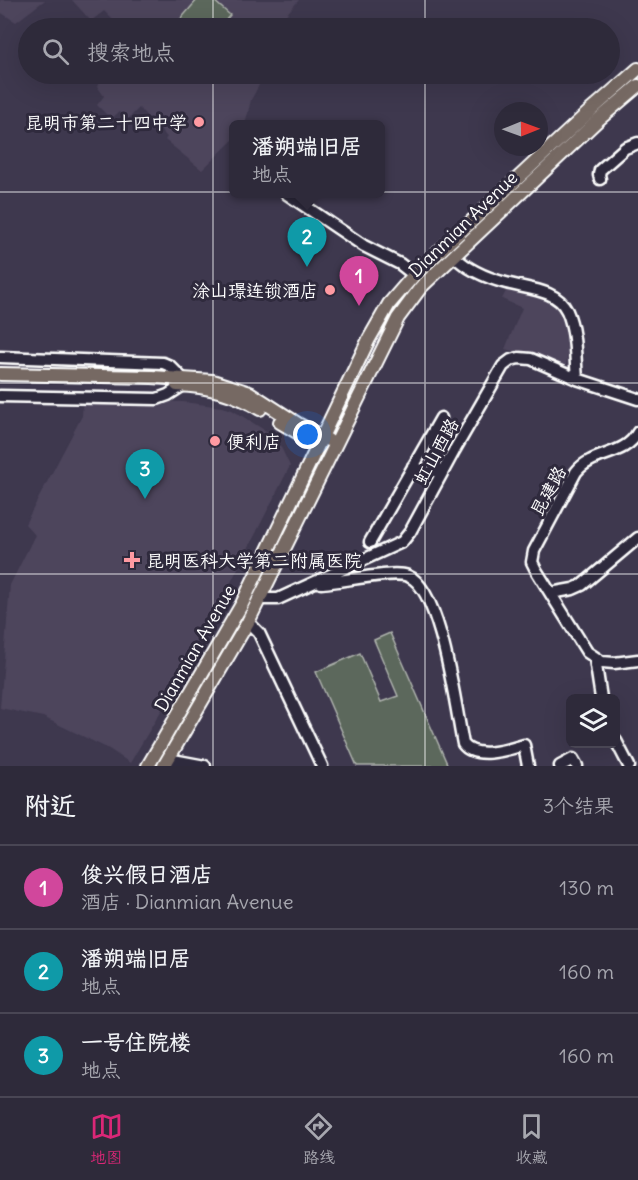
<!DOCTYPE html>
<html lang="zh">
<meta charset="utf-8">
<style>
body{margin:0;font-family:Delius,"LXGW WenKai TC",sans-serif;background:#363242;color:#f1f3f6}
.controls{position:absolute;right:18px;bottom:18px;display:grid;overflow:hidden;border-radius:9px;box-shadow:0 6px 24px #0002}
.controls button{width:54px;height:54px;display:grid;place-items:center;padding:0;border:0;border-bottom:2px solid #494654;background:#2e2a3a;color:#f1f3f6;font:30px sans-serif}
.compass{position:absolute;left:494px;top:102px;width:54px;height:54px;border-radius:50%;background:#2e2a3a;box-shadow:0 6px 24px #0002;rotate:89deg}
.you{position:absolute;left:308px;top:435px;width:21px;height:21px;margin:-15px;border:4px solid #fff;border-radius:50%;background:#1a73e8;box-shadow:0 0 0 9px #1a73e833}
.badge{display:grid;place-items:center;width:39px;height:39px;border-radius:50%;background:#db2777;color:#fff;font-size:20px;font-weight:700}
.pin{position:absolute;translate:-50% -50px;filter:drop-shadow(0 2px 3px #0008)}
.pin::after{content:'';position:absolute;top:32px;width:21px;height:18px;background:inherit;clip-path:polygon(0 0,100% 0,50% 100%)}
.popup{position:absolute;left:229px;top:120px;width:156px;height:78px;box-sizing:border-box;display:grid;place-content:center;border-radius:9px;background:#2e2a3a;filter:drop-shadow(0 2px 4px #0005);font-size:20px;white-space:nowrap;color:#a7a7af}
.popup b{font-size:22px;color:#f1f3f6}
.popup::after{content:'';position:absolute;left:50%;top:100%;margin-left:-12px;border:12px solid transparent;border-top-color:#2e2a3a}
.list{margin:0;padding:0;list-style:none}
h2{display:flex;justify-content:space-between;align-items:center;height:78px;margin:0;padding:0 24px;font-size:26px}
h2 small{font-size:20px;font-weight:400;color:#a7a7af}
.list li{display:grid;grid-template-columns:39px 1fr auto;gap:18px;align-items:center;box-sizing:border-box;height:84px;padding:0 24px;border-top:2px solid #494654}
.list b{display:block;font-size:22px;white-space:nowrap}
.list p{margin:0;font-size:20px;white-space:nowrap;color:#a7a7af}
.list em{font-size:20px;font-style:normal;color:#a7a7af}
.icon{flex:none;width:33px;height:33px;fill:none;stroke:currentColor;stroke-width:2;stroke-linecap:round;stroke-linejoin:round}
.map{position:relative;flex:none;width:638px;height:766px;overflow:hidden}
.search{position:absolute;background:#2e2a3a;box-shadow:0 6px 24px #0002;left:18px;right:18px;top:18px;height:66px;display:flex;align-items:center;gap:15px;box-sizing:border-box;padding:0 21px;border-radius:33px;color:#a7a7af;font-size:22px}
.sheet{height:330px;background:#2e2a3a}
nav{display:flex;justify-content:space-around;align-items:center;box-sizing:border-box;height:84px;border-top:2px solid #494654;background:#2e2a3a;font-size:16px;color:#a7a7af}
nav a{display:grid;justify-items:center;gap:3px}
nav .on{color:#db2777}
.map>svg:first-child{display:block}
</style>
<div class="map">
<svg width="638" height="766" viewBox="0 0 638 766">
<rect width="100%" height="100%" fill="#3e384e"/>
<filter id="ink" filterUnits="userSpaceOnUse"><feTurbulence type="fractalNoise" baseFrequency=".0167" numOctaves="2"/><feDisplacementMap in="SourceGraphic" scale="12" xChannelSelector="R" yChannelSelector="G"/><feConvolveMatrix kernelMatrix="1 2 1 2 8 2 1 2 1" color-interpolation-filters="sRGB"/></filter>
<g filter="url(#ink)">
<path fill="#4d455c" d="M 0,0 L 45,0 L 16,22 L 0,12 Z
M 72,0 L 299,0 L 274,28 L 121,28 L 104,11 L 91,21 Z
M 107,74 L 265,74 L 251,100 L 245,124 L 234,124 L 233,140 L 202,170 L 165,140 L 167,137 L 139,108 L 127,120 L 119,112 L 111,119 L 97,105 L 104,96 L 97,86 Z
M 509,285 L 543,293 L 554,302 L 565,321 L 569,349 L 566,365 L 505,349 L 522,308 L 502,299 Z
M 83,400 L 183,402 L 222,407 L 232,410 L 276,437 L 290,466 L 228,588 L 164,706 L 130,763 L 109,749 L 43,717 L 0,708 L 10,585 L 35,535 L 25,524 L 82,416 Z"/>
<path fill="#5c675b" stroke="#aeb3ad" stroke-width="1.5" d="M 197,0 L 213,0 L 230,15 L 219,28 L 173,28 Z
M 390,633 L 448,766 L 357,766 L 316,672 L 360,653 L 381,702 L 398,696 L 374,640 Z"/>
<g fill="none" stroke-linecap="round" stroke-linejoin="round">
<g stroke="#fff" stroke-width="15">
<path id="minor" d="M 600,179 L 599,175 L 600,170 L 625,148 L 638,143
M 287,194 L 364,246 L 400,264 L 414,275
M 454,256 C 468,270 487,278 506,283 C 527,289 557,289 567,311 C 576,331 575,357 577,379
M 0,357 L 163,363 L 170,366 L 182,378
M 0,396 L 157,399 L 168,395 L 182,386
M 638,432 C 625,457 592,451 576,472 L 534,551 L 532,562 L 536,570 L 587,652 L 602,662 L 614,663 L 638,660
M 413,466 L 427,473 L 438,469 L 444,470
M 370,542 L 441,418
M 321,583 C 341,582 393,570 408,576 C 441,588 456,710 463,744 C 475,760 507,750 524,745 L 528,766
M 551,593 L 573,589 L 582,585 L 638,538
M 258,599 L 278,599 L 402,542 L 410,532 L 454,451 L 503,366 L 511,360 L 519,358 L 531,359 L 577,379 L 638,399
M 248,622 L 259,633 L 322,766
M 595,659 L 601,698
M 616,741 L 629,766
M 168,759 L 205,766
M 560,766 L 573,759 L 577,766"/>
</g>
<g stroke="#fff" stroke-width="16">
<path id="major" d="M 0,374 L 152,377 L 213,381 L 250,393 L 298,424 L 328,440
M 177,385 C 207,386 235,393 260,409
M 280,422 L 314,442
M 148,766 L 242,604 L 369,339 L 389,304 L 414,275 L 590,111 L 638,69
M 164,766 L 248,622 L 398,318 L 421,287 L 598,120 L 638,86"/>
</g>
<use href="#minor" stroke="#2f2a3d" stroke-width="10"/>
<use href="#major" stroke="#766964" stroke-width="12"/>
</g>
</g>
<path fill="none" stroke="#fff" stroke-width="1.5" stroke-opacity="0.55" d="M 213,0 L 213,28M 425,0 L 425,28M 213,74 L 213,766M 425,74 L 425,766M 0,192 L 638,192M 0,383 L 638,383M 0,574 L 638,574"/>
<g fill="#ff9aa2" stroke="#2f2a3d" stroke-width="2">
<circle cx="199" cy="122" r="6"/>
<circle cx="330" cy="290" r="6"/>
<circle cx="215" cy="441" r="6"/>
<path d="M129 551h6v6h6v6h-6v6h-6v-6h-6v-6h6z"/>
</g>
<g text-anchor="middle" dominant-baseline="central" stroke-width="6" stroke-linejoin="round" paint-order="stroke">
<g font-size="18" fill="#fff" stroke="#2f2a3d" text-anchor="end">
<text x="187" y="122">昆明市第二十四中学</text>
<text x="318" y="290">涂山璟连锁酒店</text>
<text x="227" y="441" text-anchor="start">便利店</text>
<text x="146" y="560" text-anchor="start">昆明医科大学第二附属医院</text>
</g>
<g font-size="18" fill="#fff" stroke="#2f2a3d">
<text transform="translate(463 224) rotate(-44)">Dianmian Avenue</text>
<text transform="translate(436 451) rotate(-61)">虹山西路</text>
<text transform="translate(548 491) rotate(-61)">昆建路</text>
<text transform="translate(195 648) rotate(-60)">Dianmian Avenue</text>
</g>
</g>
</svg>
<div class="controls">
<button><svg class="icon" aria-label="layers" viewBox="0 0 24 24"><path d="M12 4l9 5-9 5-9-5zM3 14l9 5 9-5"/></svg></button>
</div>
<svg class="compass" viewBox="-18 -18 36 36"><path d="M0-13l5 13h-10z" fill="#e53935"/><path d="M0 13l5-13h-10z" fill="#a7a7af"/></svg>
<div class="you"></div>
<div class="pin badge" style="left:359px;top:306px;background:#d1479c">1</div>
<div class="pin badge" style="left:307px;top:267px;background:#0f9aa8">2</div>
<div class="popup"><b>潘朔端旧居</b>地点</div>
<div class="pin badge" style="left:145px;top:499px;background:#0f9aa8">3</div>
<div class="search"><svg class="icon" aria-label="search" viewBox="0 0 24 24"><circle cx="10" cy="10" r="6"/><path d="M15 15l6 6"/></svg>搜索地点</div>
</div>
<section class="sheet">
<h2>附近<small>3个结果</small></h2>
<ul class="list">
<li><span class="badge" style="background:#d1479c">1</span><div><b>俊兴假日酒店</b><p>酒店 · Dianmian Avenue</p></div><em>130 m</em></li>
<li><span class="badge" style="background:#0f9aa8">2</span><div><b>潘朔端旧居</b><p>地点</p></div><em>160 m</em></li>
<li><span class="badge" style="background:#0f9aa8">3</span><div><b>一号住院楼</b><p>地点</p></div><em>160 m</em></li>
</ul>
</section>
<nav>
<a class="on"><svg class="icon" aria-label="map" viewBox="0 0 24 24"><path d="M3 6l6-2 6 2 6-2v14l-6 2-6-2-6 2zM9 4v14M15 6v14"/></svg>地图</a>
<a><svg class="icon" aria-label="directions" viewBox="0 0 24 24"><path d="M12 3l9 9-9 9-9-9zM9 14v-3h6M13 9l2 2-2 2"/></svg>路线</a>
<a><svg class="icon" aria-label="saved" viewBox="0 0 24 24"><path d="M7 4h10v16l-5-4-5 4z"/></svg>收藏</a>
</nav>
